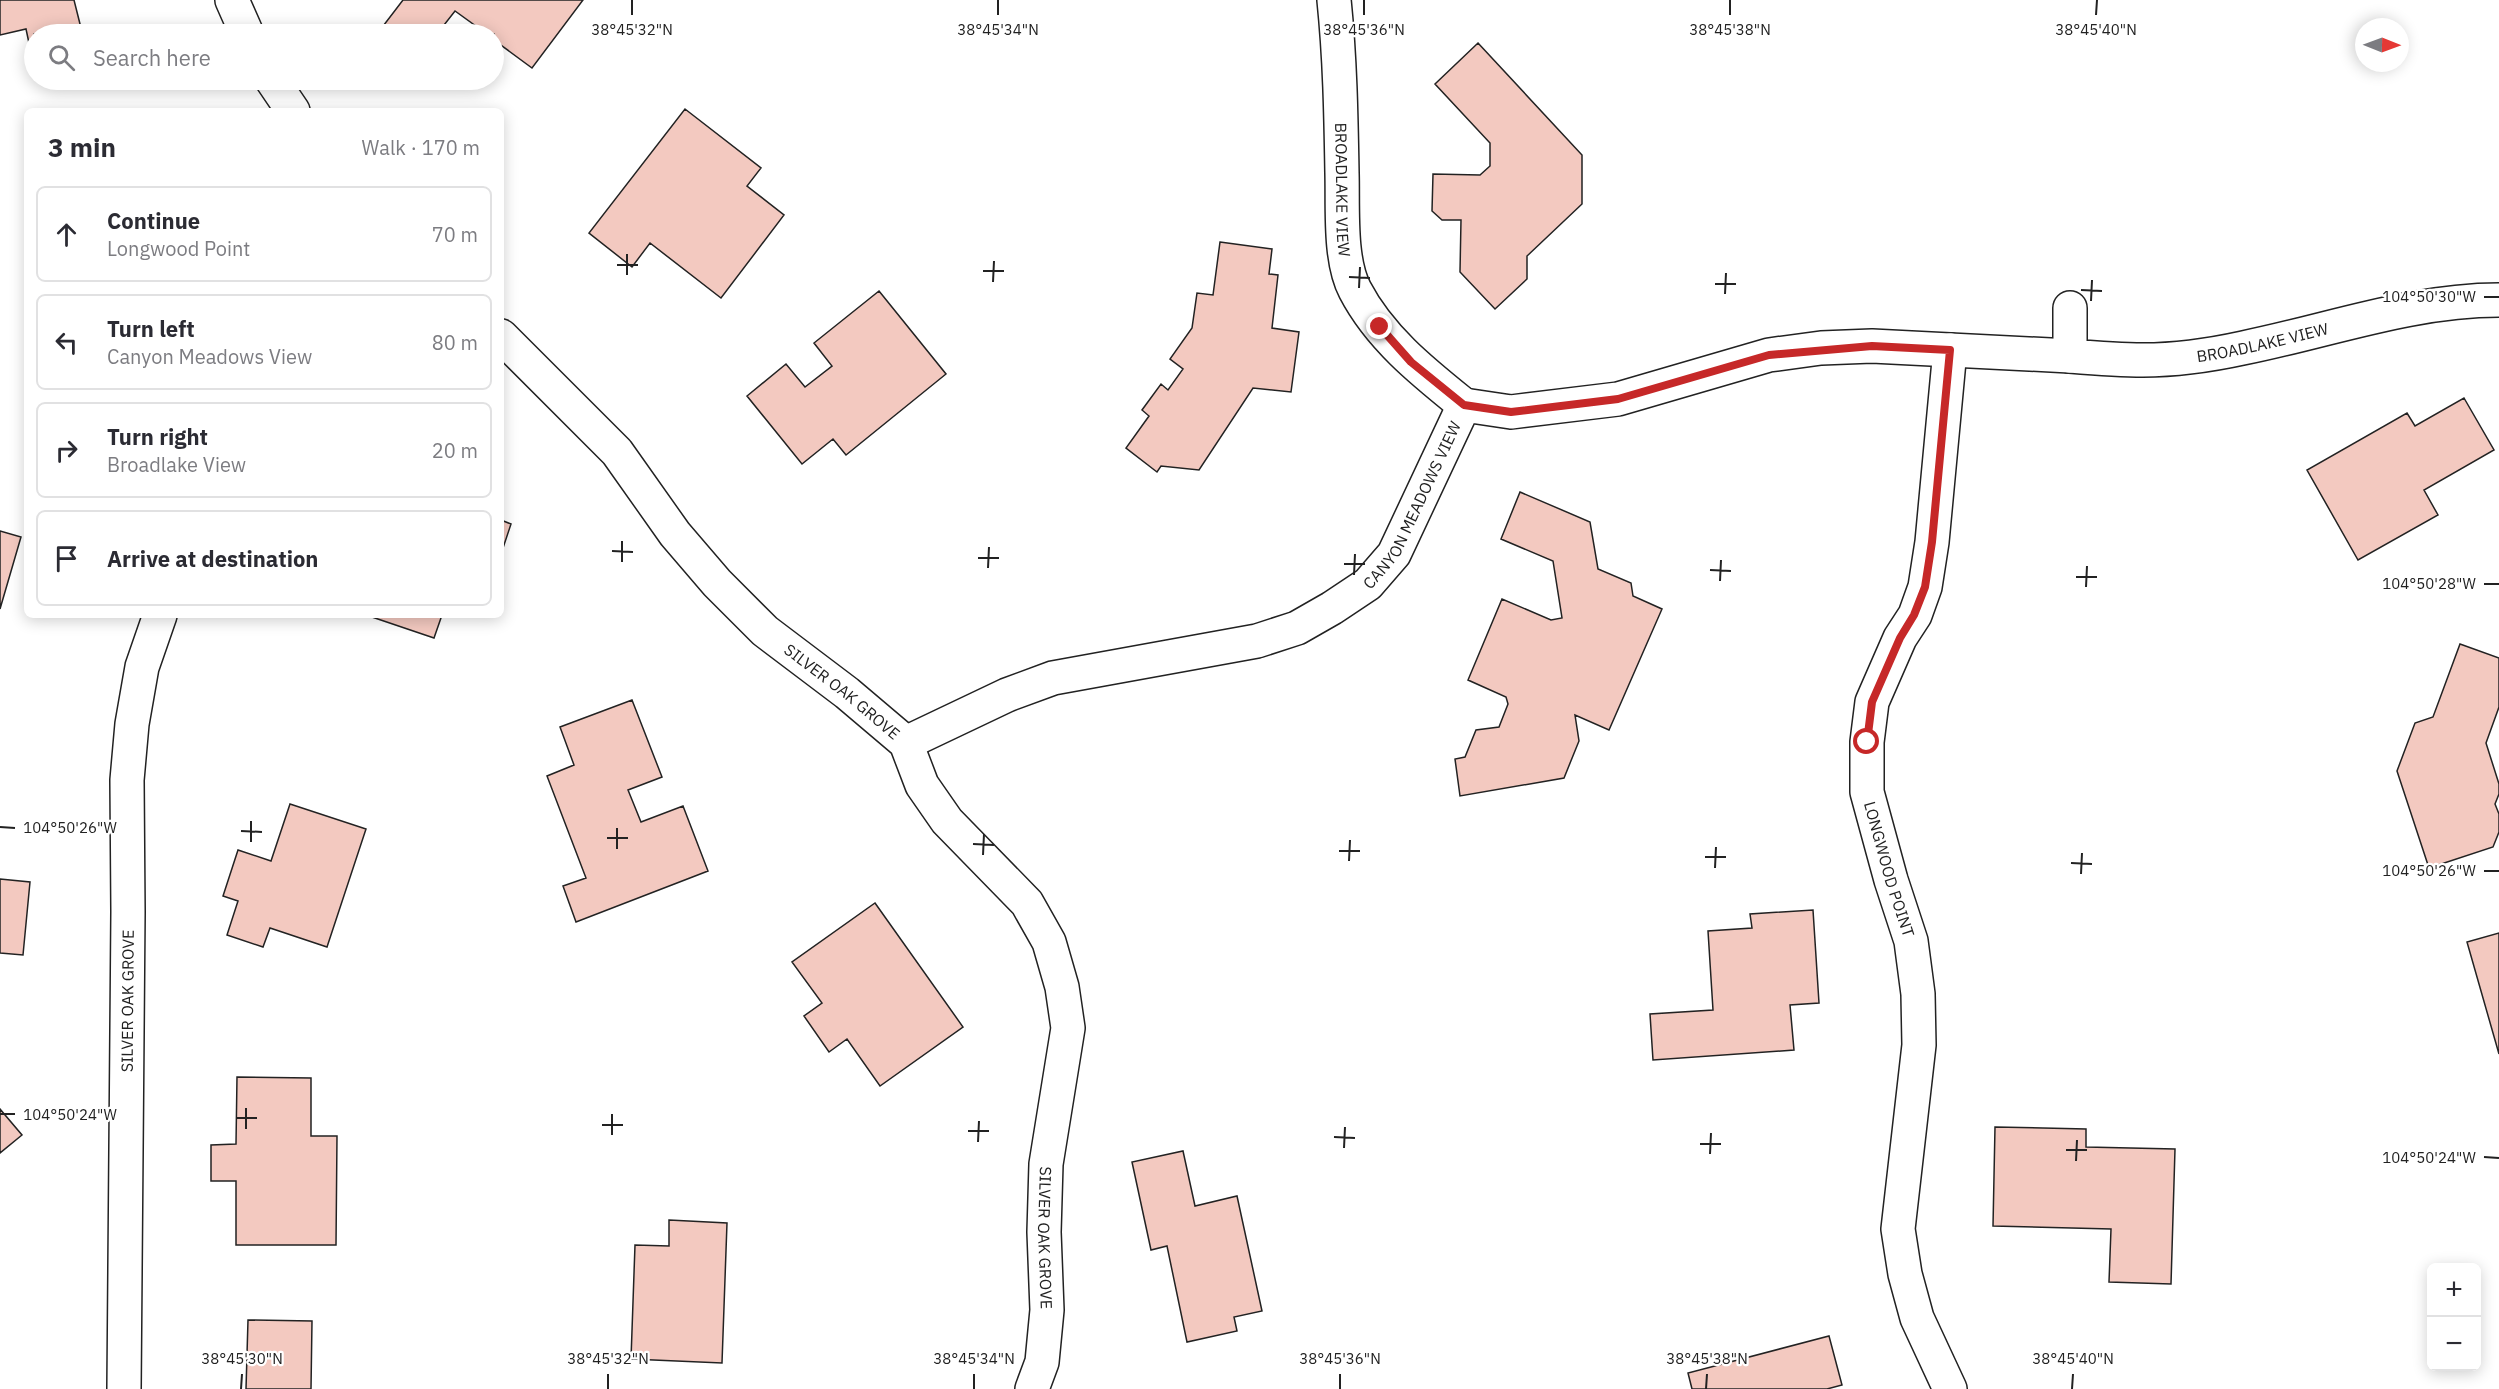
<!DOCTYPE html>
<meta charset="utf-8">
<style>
body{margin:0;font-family:"IBM Plex Sans",sans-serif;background:#f7f7f7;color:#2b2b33}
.controls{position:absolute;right:18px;bottom:18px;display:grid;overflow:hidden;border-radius:9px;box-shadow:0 3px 15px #0003}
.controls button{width:54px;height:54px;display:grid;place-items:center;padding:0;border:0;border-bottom:2px solid #e1e1e2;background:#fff;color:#2b2b33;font:30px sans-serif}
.compass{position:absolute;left:2355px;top:18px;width:54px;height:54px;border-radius:50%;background:#fff;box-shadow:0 3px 15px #0003;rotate:91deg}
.stop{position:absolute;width:18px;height:18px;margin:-14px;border:4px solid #c62828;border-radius:50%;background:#fff}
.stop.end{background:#c62828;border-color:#fff;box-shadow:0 2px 6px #0008}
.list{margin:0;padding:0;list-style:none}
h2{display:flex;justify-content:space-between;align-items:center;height:78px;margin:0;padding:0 24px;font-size:26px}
h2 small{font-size:20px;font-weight:400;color:#7c7c81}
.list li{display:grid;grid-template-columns:39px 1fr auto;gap:18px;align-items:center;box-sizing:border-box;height:96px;margin:0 12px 12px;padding:0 12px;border:2px solid #e1e1e2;border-radius:9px}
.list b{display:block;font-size:22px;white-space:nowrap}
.list p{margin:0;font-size:20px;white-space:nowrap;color:#7c7c81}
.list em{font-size:20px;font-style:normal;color:#7c7c81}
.icon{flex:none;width:33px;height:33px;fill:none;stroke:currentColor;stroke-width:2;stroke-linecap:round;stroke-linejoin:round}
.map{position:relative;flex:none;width:2499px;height:1389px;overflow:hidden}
.search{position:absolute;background:#fff;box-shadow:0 3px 15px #0003;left:24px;top:24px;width:480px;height:66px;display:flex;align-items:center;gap:15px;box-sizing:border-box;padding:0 21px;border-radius:33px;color:#7c7c81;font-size:22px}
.panel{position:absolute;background:#fff;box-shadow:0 3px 15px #0003;left:24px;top:108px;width:480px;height:510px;border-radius:9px}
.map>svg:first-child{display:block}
</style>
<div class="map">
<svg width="2499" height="1389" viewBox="0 0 2499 1389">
<rect width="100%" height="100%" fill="#fff"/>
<path fill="#f3c9c0" stroke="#222" stroke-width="1.5" d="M 0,0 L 74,0 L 82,32 L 68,34 L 34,34 L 34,42 L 29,43 L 26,29 L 0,35 Z
M 403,0 L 583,0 L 532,68 L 494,40 L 494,34 L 487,34 L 455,11 L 437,34 L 377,34 Z
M 1478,43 L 1582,155 L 1582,204 L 1527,256 L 1527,279 L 1495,309 L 1460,272 L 1461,220 L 1442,220 L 1432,211 L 1433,174 L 1480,175 L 1490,166 L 1490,143 L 1435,84 Z
M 685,109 L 761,168 L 747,186 L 784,215 L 721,298 L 650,243 L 632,267 L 589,233 Z
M 1220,242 L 1272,249 L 1269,274 L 1278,275 L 1272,328 L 1299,332 L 1291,392 L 1253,388 L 1199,470 L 1161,466 L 1157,472 L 1126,448 L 1149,416 L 1142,410 L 1161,384 L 1168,390 L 1183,369 L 1170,359 L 1192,328 L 1197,293 L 1213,295 Z
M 879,291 L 946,374 L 846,455 L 833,439 L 802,464 L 747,396 L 786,364 L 805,387 L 832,366 L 814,343 Z
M 2464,398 L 2494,450 L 2424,490 L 2438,515 L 2358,560 L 2307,470 L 2407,413 L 2415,426 Z
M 1520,492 L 1590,522 L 1598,569 L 1631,583 L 1633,596 L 1662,609 L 1609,730 L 1575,715 L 1579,741 L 1564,778 L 1460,796 L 1455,759 L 1465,757 L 1476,730 L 1499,727 L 1508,704 L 1506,697 L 1468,680 L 1502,599 L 1551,620 L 1562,618 L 1553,561 L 1501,539 Z
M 501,520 L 511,524 L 501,554 Z
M 0,531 L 21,537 L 0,609 Z
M 366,615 L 442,615 L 434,638 Z
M 2460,644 L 2499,658 L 2499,707 L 2486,743 L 2499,784 L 2499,794 L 2495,804 L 2499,814 L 2499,832 L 2493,847 L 2429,868 L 2397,771 L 2415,723 L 2433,717 Z
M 632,700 L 662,777 L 628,790 L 641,822 L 683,806 L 708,871 L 576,922 L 563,886 L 586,878 L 547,776 L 574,765 L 560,727 Z
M 290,804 L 366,829 L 327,947 L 270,928 L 263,947 L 227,935 L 238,901 L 223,896 L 238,850 L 271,861 Z
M 0,879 L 30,882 L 23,955 L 0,953 Z
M 875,903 L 963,1027 L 880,1086 L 847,1039 L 829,1052 L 804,1016 L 822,1003 L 792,962 Z
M 1813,910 L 1819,1003 L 1790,1005 L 1794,1050 L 1653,1060 L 1650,1014 L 1713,1010 L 1708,931 L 1752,928 L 1750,914 Z
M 2499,933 L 2499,1054 L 2467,942 Z
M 237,1077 L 311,1078 L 311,1136 L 337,1136 L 336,1245 L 236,1245 L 236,1181 L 211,1181 L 211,1145 L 236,1144 Z
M 0,1109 L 22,1135 L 0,1153 Z
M 1995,1127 L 2086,1129 L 2086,1147 L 2175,1149 L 2171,1284 L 2109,1282 L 2111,1229 L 1993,1226 Z
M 1183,1151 L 1195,1206 L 1237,1196 L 1262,1311 L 1234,1317 L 1237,1331 L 1187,1342 L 1167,1246 L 1151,1250 L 1132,1162 Z
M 669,1220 L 727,1223 L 722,1363 L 631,1359 L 635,1245 L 669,1246 Z
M 248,1320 L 312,1321 L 311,1389 L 246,1389 Z
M 1829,1336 L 1842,1385 L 1827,1389 L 1692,1389 L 1688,1373 Z"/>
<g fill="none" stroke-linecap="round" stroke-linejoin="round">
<g stroke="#222" stroke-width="36">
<g id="minor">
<path d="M 232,0 L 247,34"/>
<path id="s1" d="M 1334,0 C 1340,58 1341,115 1342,173 C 1343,207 1339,260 1355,290 C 1380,338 1423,372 1464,405"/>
<path d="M 272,80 L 293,111"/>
<path id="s2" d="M 2070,308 L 2070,356 C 2094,358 2119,360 2143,360 C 2176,360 2211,355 2243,348 C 2328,331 2411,300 2499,300"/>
<path id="s3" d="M 501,336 L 617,452 L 675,534 L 717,583 L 765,631 L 847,693 L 906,743 L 922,785 L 947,821 L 1027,903 L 1049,942 L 1062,987 L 1068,1028 L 1046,1164 L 1044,1232 L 1047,1310 L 1042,1362 L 1032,1389"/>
<path id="s4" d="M 1950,350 L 1932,542 L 1925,587 L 1915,615 L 1900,638 L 1872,702 L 1867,742 L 1867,792 L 1891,880 L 1911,941 L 1918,994 L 1919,1045 L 1898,1229 L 1905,1274 L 1917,1318 L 1950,1389"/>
<path id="s5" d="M 906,743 L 1007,695 L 1053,678 L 1257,641 L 1297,628 L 1332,608 L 1368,584 L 1394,554 L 1464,405 L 1511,412 L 1618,399 L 1769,355 L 1821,348 L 1872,346 L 2070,356"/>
<path id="s6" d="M 124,1389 L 128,912 L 127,780 L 132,724 L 142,667 L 160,615"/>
</g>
</g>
<use href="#minor" stroke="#fff" stroke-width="33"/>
</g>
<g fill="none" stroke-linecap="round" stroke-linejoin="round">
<path stroke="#c62828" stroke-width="8" d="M 1380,327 L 1411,362 L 1464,405 L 1511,412 L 1618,399 L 1769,355 L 1872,346 L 1950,350 L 1932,542 L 1925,587 L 1914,615 L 1900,638 L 1872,702 L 1867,742"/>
</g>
<path fill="none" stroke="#222" stroke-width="2" d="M 632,15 L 632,0M 998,15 L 998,0M 1364,15 L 1364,0M 1730,15 L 1730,0M 2096,15 L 2097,0M 617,265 L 638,265M 983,271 L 1004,271M 627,275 L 627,254M 1349,277 L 1370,278M 993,282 L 994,261M 1715,284 L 1736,284M 1359,288 L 1360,267M 2081,290 L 2102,291M 1725,294 L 1726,273M 2484,297 L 2499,297M 2091,301 L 2092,280M 612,551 L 633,552M 978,558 L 999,558M 622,562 L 622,541M 1344,564 L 1365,564M 988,568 L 989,547M 1710,570 L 1731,571M 1354,575 L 1355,554M 2076,577 L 2097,577M 1720,581 L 1721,560M 2484,584 L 2499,584M 2086,587 L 2087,566M 0,827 L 15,828M 241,831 L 262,832M 607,838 L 628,838M 251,842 L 251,821M 973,844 L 994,845M 617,849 L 617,828M 1339,851 L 1360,851M 983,855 L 984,834M 1705,857 L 1726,857M 1349,861 L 1350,840M 2071,863 L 2092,864M 1715,868 L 1716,847M 2484,871 L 2499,871M 2081,874 L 2082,853M 0,1114 L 15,1114M 236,1118 L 257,1118M 602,1125 L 623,1125M 246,1129 L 246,1108M 968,1131 L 989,1131M 612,1135 L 612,1114M 1334,1137 L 1355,1138M 978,1142 L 979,1121M 1700,1144 L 1721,1144M 1344,1148 L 1345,1127M 2066,1150 L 2087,1150M 1710,1154 L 1711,1133M 2484,1157 L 2499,1158M 2076,1161 L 2077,1140M 241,1389 L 242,1374M 608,1389 L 608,1374M 974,1389 L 974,1374M 1340,1389 L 1340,1374M 1706,1389 L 1707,1374M 2072,1389 L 2073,1374"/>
<g text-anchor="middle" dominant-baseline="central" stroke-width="4.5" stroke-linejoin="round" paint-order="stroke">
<g font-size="16" fill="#222" stroke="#fff">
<text stroke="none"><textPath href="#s1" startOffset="190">BROADLAKE VIEW</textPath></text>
<text stroke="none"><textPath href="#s2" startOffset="242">BROADLAKE VIEW</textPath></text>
<text stroke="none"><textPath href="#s5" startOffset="585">CANYON MEADOWS VIEW</textPath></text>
<text stroke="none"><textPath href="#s3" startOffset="495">SILVER OAK GROVE</textPath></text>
<text stroke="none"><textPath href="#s4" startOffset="536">LONGWOOD POINT</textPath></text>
<text stroke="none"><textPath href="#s6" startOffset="388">SILVER OAK GROVE</textPath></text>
<text stroke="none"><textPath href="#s3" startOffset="1125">SILVER OAK GROVE</textPath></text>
</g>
</g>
<g font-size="15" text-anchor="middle" fill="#222" stroke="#fff" stroke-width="4.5" stroke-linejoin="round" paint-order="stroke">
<text x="632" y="35">38°45'32"N</text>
<text x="998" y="35">38°45'34"N</text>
<text x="1364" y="35">38°45'36"N</text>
<text x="1730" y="35">38°45'38"N</text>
<text x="2096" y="35">38°45'40"N</text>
<text x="2429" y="302">104°50'30"W</text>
<text x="2429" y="589">104°50'28"W</text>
<text x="70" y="833">104°50'26"W</text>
<text x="2429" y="876">104°50'26"W</text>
<text x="70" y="1120">104°50'24"W</text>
<text x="2429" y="1163">104°50'24"W</text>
<text x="242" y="1364">38°45'30"N</text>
<text x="608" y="1364">38°45'32"N</text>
<text x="974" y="1364">38°45'34"N</text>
<text x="1340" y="1364">38°45'36"N</text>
<text x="1707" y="1364">38°45'38"N</text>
<text x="2073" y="1364">38°45'40"N</text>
</g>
</svg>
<div class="controls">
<button>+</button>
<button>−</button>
</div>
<svg class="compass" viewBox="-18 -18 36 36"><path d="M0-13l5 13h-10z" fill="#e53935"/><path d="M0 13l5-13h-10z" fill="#7c7c81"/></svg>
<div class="stop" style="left:1867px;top:742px"></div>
<div class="stop end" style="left:1380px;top:327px"></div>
<div class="search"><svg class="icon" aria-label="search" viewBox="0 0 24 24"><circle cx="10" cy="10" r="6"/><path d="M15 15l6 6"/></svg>Search here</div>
<section class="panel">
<h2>3 min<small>Walk · 170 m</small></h2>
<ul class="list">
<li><svg class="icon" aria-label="ahead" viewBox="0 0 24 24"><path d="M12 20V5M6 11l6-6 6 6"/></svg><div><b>Continue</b><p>Longwood Point</p></div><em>70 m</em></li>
<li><svg class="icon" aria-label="left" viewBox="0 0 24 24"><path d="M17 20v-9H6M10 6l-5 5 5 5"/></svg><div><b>Turn left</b><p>Canyon Meadows View</p></div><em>80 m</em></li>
<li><svg class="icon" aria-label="right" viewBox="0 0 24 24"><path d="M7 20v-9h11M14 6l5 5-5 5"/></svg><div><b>Turn right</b><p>Broadlake View</p></div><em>20 m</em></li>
<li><svg class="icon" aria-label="arrive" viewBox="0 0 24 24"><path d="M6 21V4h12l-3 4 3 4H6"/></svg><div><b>Arrive at destination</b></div></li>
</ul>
</section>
</div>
